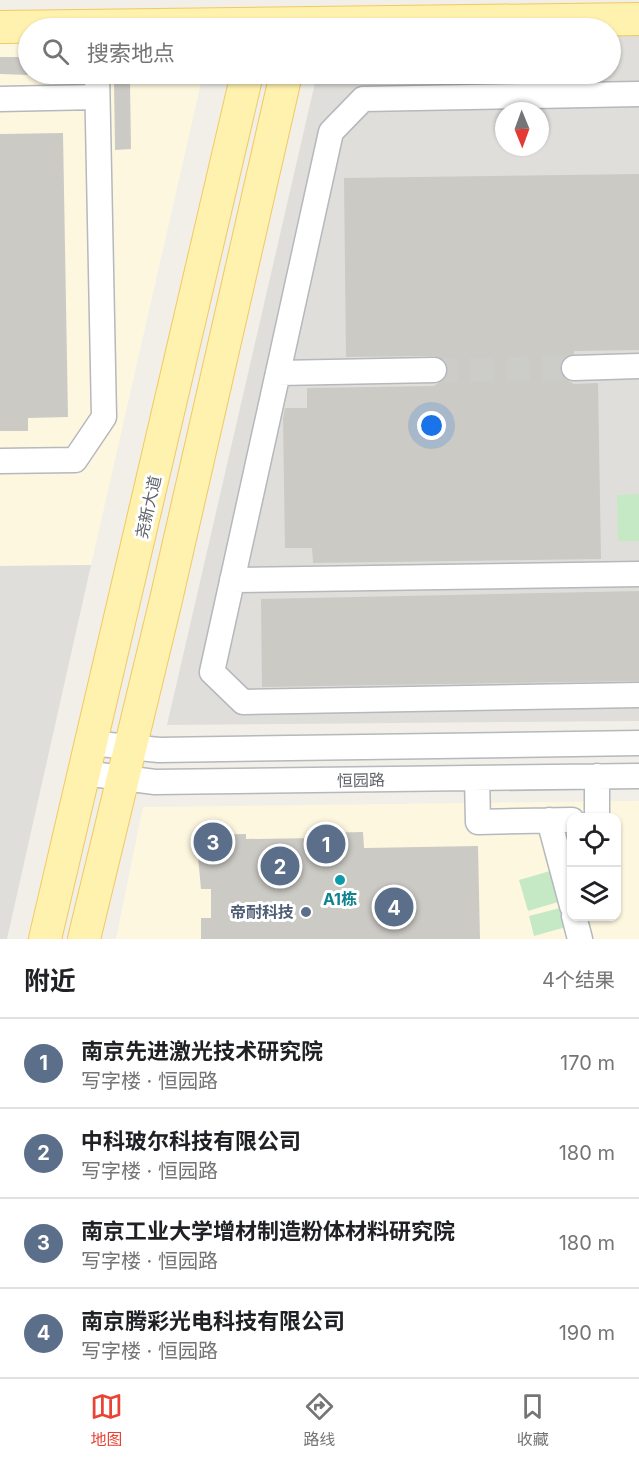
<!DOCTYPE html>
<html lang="zh">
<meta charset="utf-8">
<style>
body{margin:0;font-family:Inter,"Noto Sans SC",sans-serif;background:#f6f6f6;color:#202124}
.controls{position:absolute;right:18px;bottom:18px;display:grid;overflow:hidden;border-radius:12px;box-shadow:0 2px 4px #0004}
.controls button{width:54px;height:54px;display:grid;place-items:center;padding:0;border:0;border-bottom:2px solid #e0e0e0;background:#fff;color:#202124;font:30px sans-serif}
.compass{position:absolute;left:495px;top:102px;width:54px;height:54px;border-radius:50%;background:#fff;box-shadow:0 2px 4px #0004;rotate:179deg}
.you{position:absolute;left:432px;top:426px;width:21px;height:21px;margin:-15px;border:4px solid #fff;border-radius:50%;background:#1a73e8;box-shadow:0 0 0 9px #1a73e833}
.badge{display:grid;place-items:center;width:39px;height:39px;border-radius:50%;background:#ea4335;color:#fff;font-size:20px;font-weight:700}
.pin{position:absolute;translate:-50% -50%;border:3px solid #fff;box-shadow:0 2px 6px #0006}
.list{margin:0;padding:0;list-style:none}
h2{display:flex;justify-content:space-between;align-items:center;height:78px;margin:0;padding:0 24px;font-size:26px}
h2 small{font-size:20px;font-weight:400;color:#757577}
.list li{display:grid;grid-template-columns:39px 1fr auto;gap:18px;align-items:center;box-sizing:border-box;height:90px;padding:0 24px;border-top:2px solid #e0e0e0}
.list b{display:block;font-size:22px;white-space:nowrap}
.list p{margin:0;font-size:20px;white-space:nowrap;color:#757577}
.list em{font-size:20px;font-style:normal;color:#757577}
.icon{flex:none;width:33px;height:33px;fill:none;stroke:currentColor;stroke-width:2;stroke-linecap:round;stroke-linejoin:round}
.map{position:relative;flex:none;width:639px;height:939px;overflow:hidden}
.search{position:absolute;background:#fff;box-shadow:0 2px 4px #0004;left:18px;right:18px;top:18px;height:66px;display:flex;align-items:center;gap:15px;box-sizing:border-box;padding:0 21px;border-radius:33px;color:#757577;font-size:22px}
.sheet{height:438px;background:#fff}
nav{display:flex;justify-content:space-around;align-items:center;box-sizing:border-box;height:84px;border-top:2px solid #e0e0e0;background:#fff;font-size:16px;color:#757577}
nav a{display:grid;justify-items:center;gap:3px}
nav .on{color:#ea4335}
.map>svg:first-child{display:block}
</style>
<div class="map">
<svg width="639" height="939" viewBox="0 0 639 939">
<rect width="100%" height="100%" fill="#f1efe8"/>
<path fill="#fef7e0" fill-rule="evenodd" d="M 28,43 L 28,74 L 203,74 L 91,565 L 0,566 L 0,44 Z
M 639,801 L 639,939 L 116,939 L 143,807 ZM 572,818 L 616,818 L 616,916 L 572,916 Z"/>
<path fill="#e0deda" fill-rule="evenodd" d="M 639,29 L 639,721 L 167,725 L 317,74 L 610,74 L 611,30 ZM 504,111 L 540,111 L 540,147 L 504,147 Z
M 91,565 L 7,939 L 0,939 L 0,566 Z"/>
<path fill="#c5e8c5" d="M 639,494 L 639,541 L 618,541 L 617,495 Z
M 550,871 L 558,902 L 528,911 L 519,880 Z
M 560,908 L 566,927 L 534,936 L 529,916 Z"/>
<path fill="#cccac5" d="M 0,57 L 28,57 L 28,75 L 0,74 Z
M 114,82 L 130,82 L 131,149 L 115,150 Z
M 63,133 L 68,417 L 28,418 L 28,431 L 0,431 L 0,134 Z
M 639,174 L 639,350 L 574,351 L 574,354 L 562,361 L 560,368 L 562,376 L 574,384 L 598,383 L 601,559 L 313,563 L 312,548 L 285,548 L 283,418 L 285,408 L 307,408 L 307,388 L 434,386 L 446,377 L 448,370 L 446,362 L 434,356 L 346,357 L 344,178 Z
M 639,591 L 639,681 L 262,687 L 261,599 Z
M 363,832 L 364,848 L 478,846 L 480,939 L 201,939 L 201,918 L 211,918 L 211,889 L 201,889 L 196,835 L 246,834 L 246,839 L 314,838 L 314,833 Z"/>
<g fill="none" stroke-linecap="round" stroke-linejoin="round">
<path stroke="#ccccc8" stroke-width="24" stroke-dasharray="24 12" stroke-linecap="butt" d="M 434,370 L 574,368"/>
<g stroke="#b5b8bc" stroke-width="27">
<path id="minor" d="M 639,94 L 363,99 L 331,132 L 212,672 L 243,702 L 639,695
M 0,99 L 97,97
M 574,368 L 639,366
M 278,373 L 434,370
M 0,461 L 75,460 L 104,417 L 97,74
M 232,580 L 639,574
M 90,743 L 159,750 L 639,743
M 84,773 L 155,782 L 639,776
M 597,776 L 597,818
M 477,778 L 478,822 L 572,820
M 549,820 L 572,906
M 574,916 L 580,939"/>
</g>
<g stroke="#f2c960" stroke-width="34">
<path id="major" d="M 0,27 L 639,19
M 45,939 L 247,74
M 84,939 L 165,604 L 286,74"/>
</g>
<use href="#minor" stroke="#fff" stroke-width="24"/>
<use href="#major" stroke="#fff2af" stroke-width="32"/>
</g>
<circle fill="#0f9aa8" stroke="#fff" stroke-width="2" cx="340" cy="880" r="6"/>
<circle fill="#5c6f8a" stroke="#fff" stroke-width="2" cx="306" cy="912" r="6"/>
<g text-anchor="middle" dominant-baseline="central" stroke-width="6" stroke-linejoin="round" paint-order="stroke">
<g font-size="16" fill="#5f6368" stroke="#fff">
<text transform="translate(148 507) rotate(-77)">尧新大道</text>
<text transform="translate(361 780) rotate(-1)">恒园路</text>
</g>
<g font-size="16" font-weight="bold" fill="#0d838f" stroke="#fff">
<text x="340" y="899">A1栋</text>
</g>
<g font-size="16" font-weight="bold" fill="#4e5e75" stroke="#fff" text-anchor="end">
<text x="294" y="912">帝耐科技</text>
</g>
</g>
</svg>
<div class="controls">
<button><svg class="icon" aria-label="locate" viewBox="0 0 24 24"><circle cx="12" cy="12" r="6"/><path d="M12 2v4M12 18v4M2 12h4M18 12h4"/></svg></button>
<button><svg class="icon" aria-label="layers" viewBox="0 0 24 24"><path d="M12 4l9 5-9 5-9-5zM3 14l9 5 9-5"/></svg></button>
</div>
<svg class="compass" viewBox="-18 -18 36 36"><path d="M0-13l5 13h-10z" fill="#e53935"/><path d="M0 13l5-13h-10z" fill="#757577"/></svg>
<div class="you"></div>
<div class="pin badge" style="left:326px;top:844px;background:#5c6f8a">1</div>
<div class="pin badge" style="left:280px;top:866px;background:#5c6f8a">2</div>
<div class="pin badge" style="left:213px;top:842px;background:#5c6f8a">3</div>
<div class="pin badge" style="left:394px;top:907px;background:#5c6f8a">4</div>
<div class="search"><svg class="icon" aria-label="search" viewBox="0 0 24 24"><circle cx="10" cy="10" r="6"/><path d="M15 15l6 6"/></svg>搜索地点</div>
</div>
<section class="sheet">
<h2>附近<small>4个结果</small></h2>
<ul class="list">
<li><span class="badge" style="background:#5c6f8a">1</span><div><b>南京先进激光技术研究院</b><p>写字楼 · 恒园路</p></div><em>170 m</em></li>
<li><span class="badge" style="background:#5c6f8a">2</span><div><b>中科玻尔科技有限公司</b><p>写字楼 · 恒园路</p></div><em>180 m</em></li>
<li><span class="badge" style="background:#5c6f8a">3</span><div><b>南京工业大学增材制造粉体材料研究院</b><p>写字楼 · 恒园路</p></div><em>180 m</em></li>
<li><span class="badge" style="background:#5c6f8a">4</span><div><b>南京腾彩光电科技有限公司</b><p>写字楼 · 恒园路</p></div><em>190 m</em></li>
</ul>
</section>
<nav>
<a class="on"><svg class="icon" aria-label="map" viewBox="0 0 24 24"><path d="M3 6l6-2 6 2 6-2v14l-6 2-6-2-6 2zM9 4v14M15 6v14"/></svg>地图</a>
<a><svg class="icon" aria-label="directions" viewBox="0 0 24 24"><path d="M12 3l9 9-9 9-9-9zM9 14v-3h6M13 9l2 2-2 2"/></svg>路线</a>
<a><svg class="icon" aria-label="saved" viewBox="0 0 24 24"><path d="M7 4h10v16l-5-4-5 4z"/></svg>收藏</a>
</nav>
